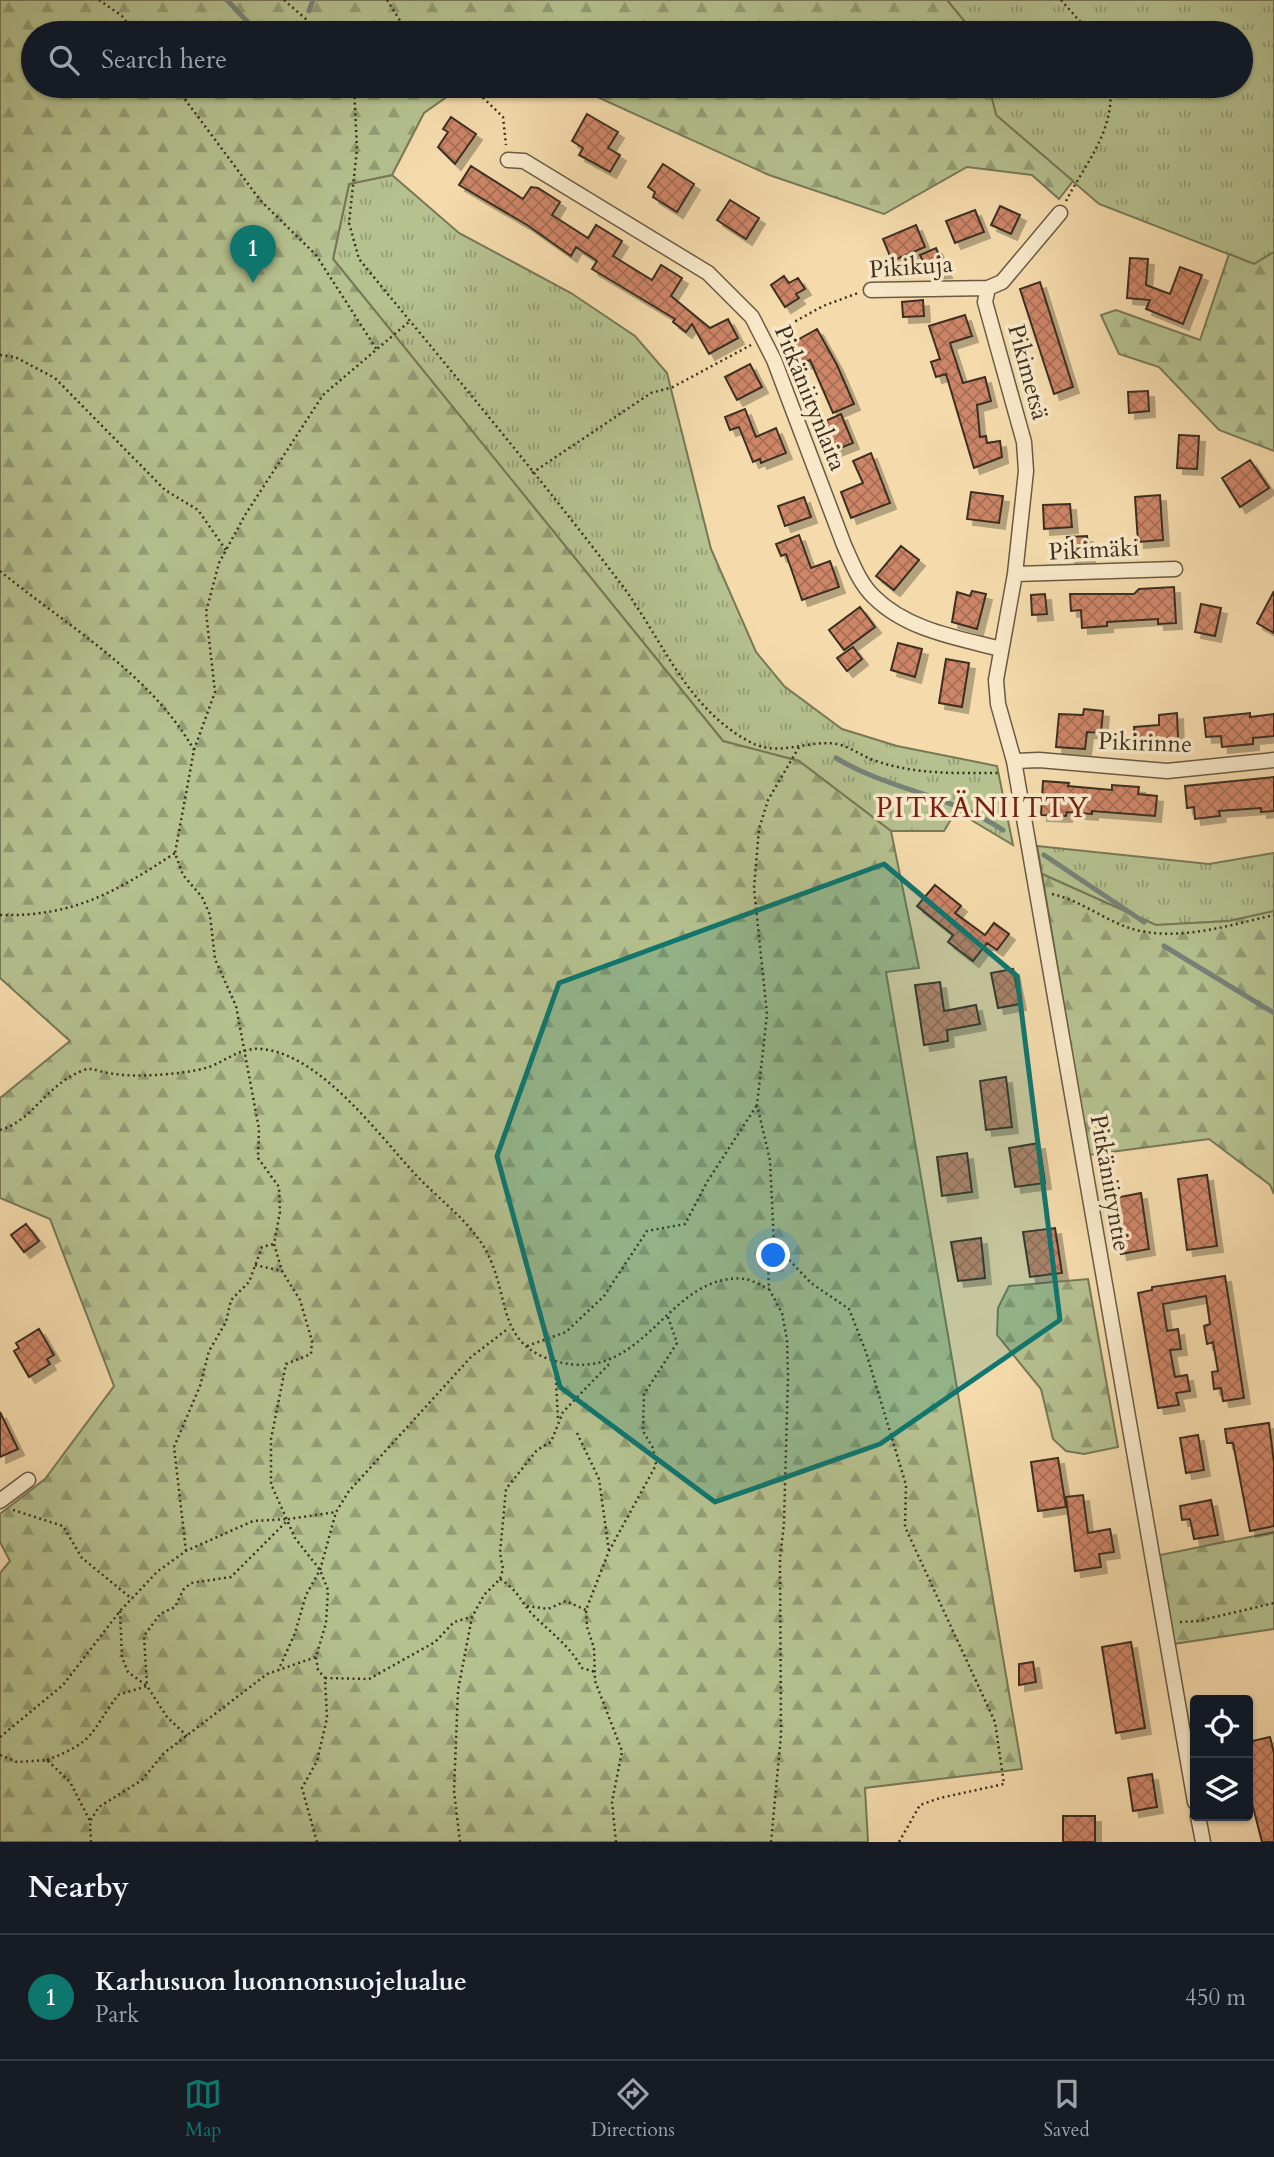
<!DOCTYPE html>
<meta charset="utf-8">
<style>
body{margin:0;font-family:Cardo,serif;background:#20242c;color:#f1f3f6}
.controls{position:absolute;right:21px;bottom:21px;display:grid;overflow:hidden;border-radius:7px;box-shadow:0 2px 5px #0004}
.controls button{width:63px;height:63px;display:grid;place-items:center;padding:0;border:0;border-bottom:2px solid #363941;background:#171b24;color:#f1f3f6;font:35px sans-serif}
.you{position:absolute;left:774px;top:1256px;width:24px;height:24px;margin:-18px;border:5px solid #fff;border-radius:50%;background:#1a73e8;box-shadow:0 0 0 10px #1a73e833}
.badge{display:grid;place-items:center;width:46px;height:46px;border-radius:50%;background:#0f766e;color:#fff;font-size:23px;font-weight:700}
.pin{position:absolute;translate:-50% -58px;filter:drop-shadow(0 2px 4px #0008)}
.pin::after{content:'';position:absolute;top:37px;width:24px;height:21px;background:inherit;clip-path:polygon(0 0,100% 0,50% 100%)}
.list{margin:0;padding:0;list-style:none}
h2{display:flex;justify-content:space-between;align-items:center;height:91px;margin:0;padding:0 28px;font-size:30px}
h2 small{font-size:23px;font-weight:400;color:#9ea1a6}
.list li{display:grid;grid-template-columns:46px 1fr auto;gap:21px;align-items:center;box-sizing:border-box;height:126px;padding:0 28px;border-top:2px solid #363941}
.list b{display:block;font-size:26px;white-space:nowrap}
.list p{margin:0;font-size:23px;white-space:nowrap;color:#9ea1a6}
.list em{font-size:23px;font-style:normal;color:#9ea1a6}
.icon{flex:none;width:38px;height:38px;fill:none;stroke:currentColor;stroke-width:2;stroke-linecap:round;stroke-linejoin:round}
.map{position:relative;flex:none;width:1274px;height:1842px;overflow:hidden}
.search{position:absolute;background:#171b24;box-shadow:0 2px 5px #0004;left:21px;right:21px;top:21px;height:77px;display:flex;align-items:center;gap:18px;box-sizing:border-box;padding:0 24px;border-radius:38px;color:#9ea1a6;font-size:26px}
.sheet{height:217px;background:#171b24}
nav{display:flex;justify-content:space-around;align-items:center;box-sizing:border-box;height:98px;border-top:2px solid #363941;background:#171b24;font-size:19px;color:#9ea1a6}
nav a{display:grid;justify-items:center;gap:4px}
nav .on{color:#0f766e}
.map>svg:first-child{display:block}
</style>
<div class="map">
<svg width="1274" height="1842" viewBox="0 0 1274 1842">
<defs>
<pattern id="grass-tufts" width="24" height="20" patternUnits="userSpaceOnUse" patternTransform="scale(1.75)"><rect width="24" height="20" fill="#b5c18f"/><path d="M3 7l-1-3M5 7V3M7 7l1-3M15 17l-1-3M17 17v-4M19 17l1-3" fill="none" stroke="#949d74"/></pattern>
<pattern id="forest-firs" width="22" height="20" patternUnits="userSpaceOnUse" patternTransform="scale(1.75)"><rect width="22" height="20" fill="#b5c18f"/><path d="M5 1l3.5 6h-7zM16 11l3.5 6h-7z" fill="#949d74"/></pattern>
<pattern id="building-cross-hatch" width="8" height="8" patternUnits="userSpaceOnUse" patternTransform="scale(1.75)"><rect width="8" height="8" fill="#ce8567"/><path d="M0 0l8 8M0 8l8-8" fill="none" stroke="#a86d54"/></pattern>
<filter id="shadow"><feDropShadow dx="6" dy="6" stdDeviation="0" flood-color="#0004"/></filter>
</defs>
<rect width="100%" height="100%" fill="#f5dbac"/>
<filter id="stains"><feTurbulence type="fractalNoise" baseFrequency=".00286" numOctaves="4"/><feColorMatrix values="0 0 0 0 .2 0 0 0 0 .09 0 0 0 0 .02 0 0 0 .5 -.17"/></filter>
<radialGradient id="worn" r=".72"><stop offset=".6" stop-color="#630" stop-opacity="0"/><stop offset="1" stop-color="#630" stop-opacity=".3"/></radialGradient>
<path fill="url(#grass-tufts)" stroke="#787858" stroke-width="2" d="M 947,0 L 1274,0 L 1274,252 L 1254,264 L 1099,204 L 996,115 L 989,86 L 1241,86 L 1241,33 L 974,33 Z
M 392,175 L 459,233 L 571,293 L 635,336 L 667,373 L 711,549 L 756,652 L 784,686 L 842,729 L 897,746 L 997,766 L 1013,845 L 956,811 L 944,831 L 891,831 L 799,761 L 723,741 L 333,259 L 349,184 Z
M 1037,846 L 1209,864 L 1274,853 L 1274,911 L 1229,921 L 1156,925 L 1042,874 Z"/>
<path fill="url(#forest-firs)" stroke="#787858" stroke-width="2" d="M 0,0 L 947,0 L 974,33 L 33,33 L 33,86 L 989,86 L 996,115 L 1073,181 L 1059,199 L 1032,175 L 967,167 L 884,214 L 769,175 L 593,95 L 451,94 L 424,113 L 392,175 L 349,184 L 333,259 L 723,741 L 799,761 L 891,831 L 919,968 L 886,972 L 1022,1769 L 865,1788 L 868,1842 L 0,1842 L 0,1573 L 10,1561 L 0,1542 L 0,1514 L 45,1479 L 114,1386 L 50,1219 L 0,1198 L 0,1098 L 70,1041 L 0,978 Z
M 1274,252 L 1274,451 L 1219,430 L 1159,367 L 1119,354 L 1101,315 L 1116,310 L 1200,340 L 1229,254 L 1254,264 Z
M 1042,874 L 1156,925 L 1229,921 L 1274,911 L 1274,1194 L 1270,1185 L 1209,1139 L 1089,1155 Z
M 1088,1279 L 1118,1447 L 1084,1454 L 1066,1451 L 1053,1439 L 1041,1389 L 997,1335 L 998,1308 L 1009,1286 Z
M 1274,1532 L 1274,1629 L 1173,1644 L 1160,1555 Z"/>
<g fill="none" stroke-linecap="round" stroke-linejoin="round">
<path stroke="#778279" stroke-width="5" d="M 227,0 L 258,33
M 309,11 L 313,0
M 302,33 L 303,28
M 836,758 C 889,790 950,795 1003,830
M 1044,855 L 1144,922
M 1164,946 L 1274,1013"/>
</g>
<path fill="url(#building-cross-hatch)" stroke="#3c2f21" stroke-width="2" filter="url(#shadow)" d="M 587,114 L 618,132 L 608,148 L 620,155 L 610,172 L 579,155 L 583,148 L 572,141 Z
M 451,117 L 476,134 L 455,164 L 438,147 L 448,132 L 443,129 Z
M 663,164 L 694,184 L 677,212 L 653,197 L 655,192 L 648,187 Z
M 471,166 L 523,199 L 531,187 L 538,188 L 560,202 L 552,215 L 588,238 L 596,225 L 622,241 L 613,256 L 652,280 L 661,265 L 682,278 L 671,296 L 710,328 L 728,319 L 738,338 L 709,354 L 692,324 L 686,332 L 673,322 L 675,319 L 592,269 L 597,261 L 576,247 L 571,256 L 527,225 L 459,185 Z
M 730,200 L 759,218 L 746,239 L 717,220 Z
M 1000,206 L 1020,215 L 1011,234 L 991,225 Z
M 975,210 L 984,232 L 955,243 L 946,221 Z
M 916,225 L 925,247 L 892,261 L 883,239 Z
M 936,248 L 946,272 L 928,273 L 920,255 Z
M 1130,258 L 1148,259 L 1146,285 L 1170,294 L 1180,267 L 1202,275 L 1183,324 L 1146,309 L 1150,300 L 1127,298 Z
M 784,276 L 789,283 L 798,278 L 805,289 L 796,294 L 799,298 L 785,307 L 771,285 Z
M 1040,282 L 1073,387 L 1054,394 L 1020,289 Z
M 923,300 L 924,316 L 903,317 L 902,302 Z
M 965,315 L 972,336 L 950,343 L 963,383 L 985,377 L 991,401 L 977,405 L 980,437 L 986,436 L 987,443 L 1000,441 L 1002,457 L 974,468 L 946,374 L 936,377 L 931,362 L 940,359 L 929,326 Z
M 817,329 L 837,365 L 854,404 L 833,413 L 810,360 L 796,368 L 785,347 Z
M 750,364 L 762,387 L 737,400 L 725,377 Z
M 1148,391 L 1149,411 L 1129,413 L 1128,392 Z
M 745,409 L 756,437 L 776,428 L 786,453 L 761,463 L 760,459 L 753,462 L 739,427 L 730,430 L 725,417 Z
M 841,414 L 853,443 L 825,454 L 815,431 L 825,427 L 823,422 Z
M 1179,435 L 1199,436 L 1197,469 L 1177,468 Z
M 871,453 L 890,503 L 851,518 L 841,492 L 863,483 L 853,461 Z
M 1250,460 L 1269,488 L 1240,507 L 1222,478 Z
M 971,492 L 1003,496 L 999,523 L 967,519 Z
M 1160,495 L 1163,540 L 1138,542 L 1135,497 Z
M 804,497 L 811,517 L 785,526 L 778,506 Z
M 1070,504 L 1072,527 L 1044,529 L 1043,505 Z
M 799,535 L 811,568 L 830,561 L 839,587 L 802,600 L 786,554 L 781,556 L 776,544 Z
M 1087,536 L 1089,556 L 1069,557 L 1067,537 Z
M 901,546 L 919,560 L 894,590 L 876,576 Z
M 1174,587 L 1176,623 L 1158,624 L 1158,619 L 1107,622 L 1107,626 L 1082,628 L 1081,610 L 1071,611 L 1070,594 L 1134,594 L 1139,589 Z
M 972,591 L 986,594 L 977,629 L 952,622 L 957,592 L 970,596 Z
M 1274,591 L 1274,633 L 1257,623 Z
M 1045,594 L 1047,614 L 1032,615 L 1031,595 Z
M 1201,604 L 1221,608 L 1215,636 L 1195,632 Z
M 860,607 L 875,627 L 844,650 L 829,630 Z
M 898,643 L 922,649 L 915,677 L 891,670 Z
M 853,647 L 862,659 L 847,671 L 837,658 Z
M 946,659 L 969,663 L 962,707 L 939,703 Z
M 1084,709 L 1103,711 L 1101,733 L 1087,732 L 1085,749 L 1056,747 L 1059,714 L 1083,715 Z
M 1177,713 L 1178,738 L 1161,739 L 1162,745 L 1135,746 L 1134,727 L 1159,725 L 1159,715 Z
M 1250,713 L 1250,717 L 1274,714 L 1274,736 L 1253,738 L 1253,744 L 1222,747 L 1221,736 L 1206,737 L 1204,718 Z
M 1274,777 L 1274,811 L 1261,812 L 1261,808 L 1219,811 L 1220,816 L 1195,819 L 1194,807 L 1187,808 L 1185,786 Z
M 1043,781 L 1069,783 L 1068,786 L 1112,790 L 1112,785 L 1139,787 L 1138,794 L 1157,796 L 1155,816 L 1092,811 L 1092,814 L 1067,812 L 1066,816 L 1041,815 Z
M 935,885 L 961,906 L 955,913 L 985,935 L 994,923 L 1009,934 L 997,950 L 987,943 L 973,961 L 948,942 L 953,935 L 917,906 Z
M 1013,969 L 1020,1004 L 998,1008 L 991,973 Z
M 940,982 L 944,1011 L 976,1005 L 980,1024 L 947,1030 L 948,1041 L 924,1045 L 915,985 Z
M 1006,1077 L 1012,1127 L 986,1130 L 980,1081 Z
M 1039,1143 L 1045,1183 L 1015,1187 L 1009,1148 Z
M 967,1153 L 972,1192 L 942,1196 L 937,1157 Z
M 1207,1175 L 1217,1246 L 1187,1250 L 1178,1179 Z
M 1141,1193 L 1149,1249 L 1121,1254 L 1110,1199 Z
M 26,1224 L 39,1241 L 24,1252 L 11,1235 Z
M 1055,1228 L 1062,1273 L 1030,1277 L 1023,1232 Z
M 981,1238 L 985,1278 L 958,1281 L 951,1242 Z
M 1225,1276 L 1244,1398 L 1223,1401 L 1221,1388 L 1214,1389 L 1212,1372 L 1218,1371 L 1213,1342 L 1207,1344 L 1204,1326 L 1210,1324 L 1206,1296 L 1163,1304 L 1167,1331 L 1178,1329 L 1181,1349 L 1170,1350 L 1175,1377 L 1187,1375 L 1190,1391 L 1176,1393 L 1179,1405 L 1158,1408 L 1138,1293 L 1152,1290 L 1152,1287 Z
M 39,1329 L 54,1355 L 47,1359 L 50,1364 L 29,1377 L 14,1351 L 19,1348 L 16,1343 Z
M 0,1412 L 18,1449 L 0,1457 Z
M 1269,1423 L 1274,1463 L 1274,1526 L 1250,1531 L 1233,1443 L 1227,1443 L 1225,1429 Z
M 1198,1435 L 1204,1470 L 1186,1473 L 1180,1438 Z
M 1058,1458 L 1066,1507 L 1038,1511 L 1031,1462 Z
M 1083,1495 L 1088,1533 L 1110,1529 L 1114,1552 L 1099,1554 L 1101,1567 L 1075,1571 L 1066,1497 Z
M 1211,1500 L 1218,1535 L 1194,1539 L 1190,1519 L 1182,1520 L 1180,1506 Z
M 1131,1642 L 1145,1728 L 1116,1733 L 1102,1647 Z
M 1033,1662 L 1036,1682 L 1019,1685 L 1019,1664 Z
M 1270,1737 L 1274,1753 L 1274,1842 L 1262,1842 L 1252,1803 L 1248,1804 L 1248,1742 Z
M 1152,1774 L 1157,1807 L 1133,1811 L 1128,1778 Z
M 1063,1816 L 1095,1816 L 1095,1842 L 1063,1842 Z"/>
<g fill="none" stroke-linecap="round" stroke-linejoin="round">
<g stroke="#6a5a44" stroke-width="17">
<path id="street" d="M 508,160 L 524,161 L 708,273 L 752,317 L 774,360 L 844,545 C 852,563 860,584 874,597 C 907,630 958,638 1001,649
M 988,288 L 985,302 L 1024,442 L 1026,471 L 1015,574 L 996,680 L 998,704 L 1014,761 L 1195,1802
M 988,288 L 1002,282 L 1060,213
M 871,290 L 988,288
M 1015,574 L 1175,569
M 1014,761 L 1039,760 L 1167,771 L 1274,760
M 0,1501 L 28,1480
M 1198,1816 L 1203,1842"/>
</g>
<path stroke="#3c2f21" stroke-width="2.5" stroke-dasharray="2 3.5" stroke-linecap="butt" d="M 99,0 L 122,16 L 135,33
M 284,0 L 322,33
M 387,0 L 408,33
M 1061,0 L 1090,33
M 175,86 L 260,200 L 316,255 L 377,350
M 354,86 L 357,149 L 349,223 L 359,259 C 446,365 535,471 618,580 C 661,635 684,707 750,742 C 779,758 807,739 837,744 C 851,747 863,757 876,761 C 917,775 959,773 1001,773
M 471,86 L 503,117 L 506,145
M 1066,201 C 1085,164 1115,131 1110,86
M 776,332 L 823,306 L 858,293
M 0,355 L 15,357 L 55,378 L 165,490 L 198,510 L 226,550
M 532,473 L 651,393 L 673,387 L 751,345
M 0,571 C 67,626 150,673 194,750
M 1052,894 C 1083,901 1108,923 1136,930 C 1182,941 1230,925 1274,915
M 0,915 C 73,917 116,892 175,853
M 0,1130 C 33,1121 46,1084 84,1070 C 89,1068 93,1069 99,1071 C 118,1076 136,1076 156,1075 C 172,1074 193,1072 209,1067 C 228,1060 240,1047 262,1049 C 321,1055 378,1134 415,1174 C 441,1202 476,1225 491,1261 C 509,1304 500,1345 555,1361 C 646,1387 667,1271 745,1279 C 752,1280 762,1286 769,1289
M 774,1244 L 811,1283 L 849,1309 L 866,1352 L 906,1485 L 905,1527 L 995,1722 L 1004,1784 L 940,1798 L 920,1805 L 899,1842
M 255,1265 L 282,1271
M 527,1346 L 566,1332 L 604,1296 L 647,1231 L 685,1224 L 707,1182 L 757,1105
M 555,1361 L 558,1420
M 577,1433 L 599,1479 L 609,1551
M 13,1510 L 63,1526 L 82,1558 L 132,1599
M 186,1551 L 174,1447 L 200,1386 L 209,1351 L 226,1322 L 231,1300 L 249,1282 L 262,1247 L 274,1244
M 500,1579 C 520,1592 519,1600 533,1615 C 551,1633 569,1645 582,1668 L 595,1672
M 527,1606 L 548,1609 L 566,1601 L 586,1610
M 120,1611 L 122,1657 L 128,1672 L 147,1686 L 167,1717 L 187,1736
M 1180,1622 L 1198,1621 L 1274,1603
M 278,1671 L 295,1633 L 306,1595 L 320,1570 L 336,1512 L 349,1491 L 471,1357 L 509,1328
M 325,1678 L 369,1679 L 435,1642 L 454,1622 L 471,1617
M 0,1737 L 63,1685 L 120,1611 L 158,1571 L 186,1551 L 253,1521 L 289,1519
M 0,1755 L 17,1762 L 47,1760 L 70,1782 L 90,1821
M 47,1760 C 96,1741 89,1734 118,1695 L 147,1686 L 144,1636 L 160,1614 L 175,1607 L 183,1590 L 191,1583 L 231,1577 L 289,1519 L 336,1512
M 91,1842 L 90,1821 L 99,1807 L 142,1780 L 164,1753 L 267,1674 L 316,1657
M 317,1842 L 302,1788 L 317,1761 L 327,1718 L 325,1678 L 318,1670 L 316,1657 L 326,1623 L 328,1590 L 320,1570 L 295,1538 L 271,1484 L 271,1439 L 286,1364 L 311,1354 L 312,1341 L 300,1300 L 282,1271 L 274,1244 L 280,1212 L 279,1187 L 258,1158 L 259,1129 L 236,1006 L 215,959 L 210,915 L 202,897 L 183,875 L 175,853 L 194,750 L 215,692 L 206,612 L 219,563 L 245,515 L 323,395 L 410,321
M 460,1842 L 454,1791 L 458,1690 L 472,1617 L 484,1595 L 500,1579 L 503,1569 L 500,1553 L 506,1489 L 537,1450 L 551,1442 L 563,1412 L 611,1362
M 616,1842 L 612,1802 L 622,1751 L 595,1681 L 594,1648 L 587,1627 L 586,1610 L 609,1551 L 656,1465 L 653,1448 L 643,1431 L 644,1394 L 677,1343 L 667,1314
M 771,1842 L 781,1735 L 780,1559 L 784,1523 L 788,1376 L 787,1340 L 782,1313 L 769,1289 L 768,1265 L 774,1244 L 770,1160 L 757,1105 L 767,1014 L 754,888 L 759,829 L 768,800 L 799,747"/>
<use href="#street" stroke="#f8e8c9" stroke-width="14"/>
</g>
<path fill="#0f766e" fill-opacity="0.2" stroke="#0f766e" stroke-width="5" stroke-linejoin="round" d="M 884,864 L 1017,976 L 1060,1320 L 880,1444 L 715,1502 L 560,1387 L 497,1156 L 559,983 Z"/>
<g text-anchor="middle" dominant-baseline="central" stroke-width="7" stroke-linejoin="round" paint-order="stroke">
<g font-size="24" fill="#3c2f21" stroke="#f8e8c9">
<text transform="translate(911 267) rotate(-4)">Pikikuja</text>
<text transform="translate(1028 372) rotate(75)">Pikimetsä</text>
<text transform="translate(810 398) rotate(68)">Pitkäniitynlaita</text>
<text transform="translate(1094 550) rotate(-3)">Pikimäki</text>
<text transform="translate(1145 743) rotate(2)">Pikirinne</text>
<text transform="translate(1110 1183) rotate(80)">Pitkäniityntie</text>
</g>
<g font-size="28" letter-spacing="2" fill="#7a1f14" stroke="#f8e8c9">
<text x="983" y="808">PITKÄNIITTY</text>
</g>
</g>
<rect width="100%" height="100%" filter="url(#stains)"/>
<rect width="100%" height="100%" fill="url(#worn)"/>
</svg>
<div class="controls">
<button><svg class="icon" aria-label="locate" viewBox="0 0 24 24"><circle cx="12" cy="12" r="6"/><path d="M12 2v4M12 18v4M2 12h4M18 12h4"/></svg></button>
<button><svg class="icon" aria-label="layers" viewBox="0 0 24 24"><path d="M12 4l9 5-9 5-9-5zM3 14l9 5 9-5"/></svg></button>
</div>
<div class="you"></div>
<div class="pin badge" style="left:253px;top:283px">1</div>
<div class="search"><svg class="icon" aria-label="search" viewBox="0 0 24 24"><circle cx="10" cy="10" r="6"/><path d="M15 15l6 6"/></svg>Search here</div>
</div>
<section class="sheet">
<h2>Nearby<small></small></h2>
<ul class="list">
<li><span class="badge">1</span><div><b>Karhusuon luonnonsuojelualue</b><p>Park</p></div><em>450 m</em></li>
</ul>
</section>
<nav>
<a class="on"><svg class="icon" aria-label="map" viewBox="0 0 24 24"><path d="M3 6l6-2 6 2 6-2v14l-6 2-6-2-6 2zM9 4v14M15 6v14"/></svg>Map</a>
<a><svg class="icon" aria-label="directions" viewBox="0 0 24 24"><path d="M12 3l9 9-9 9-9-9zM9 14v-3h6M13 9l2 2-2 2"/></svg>Directions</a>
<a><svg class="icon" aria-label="saved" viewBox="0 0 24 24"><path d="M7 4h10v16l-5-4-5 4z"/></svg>Saved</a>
</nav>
